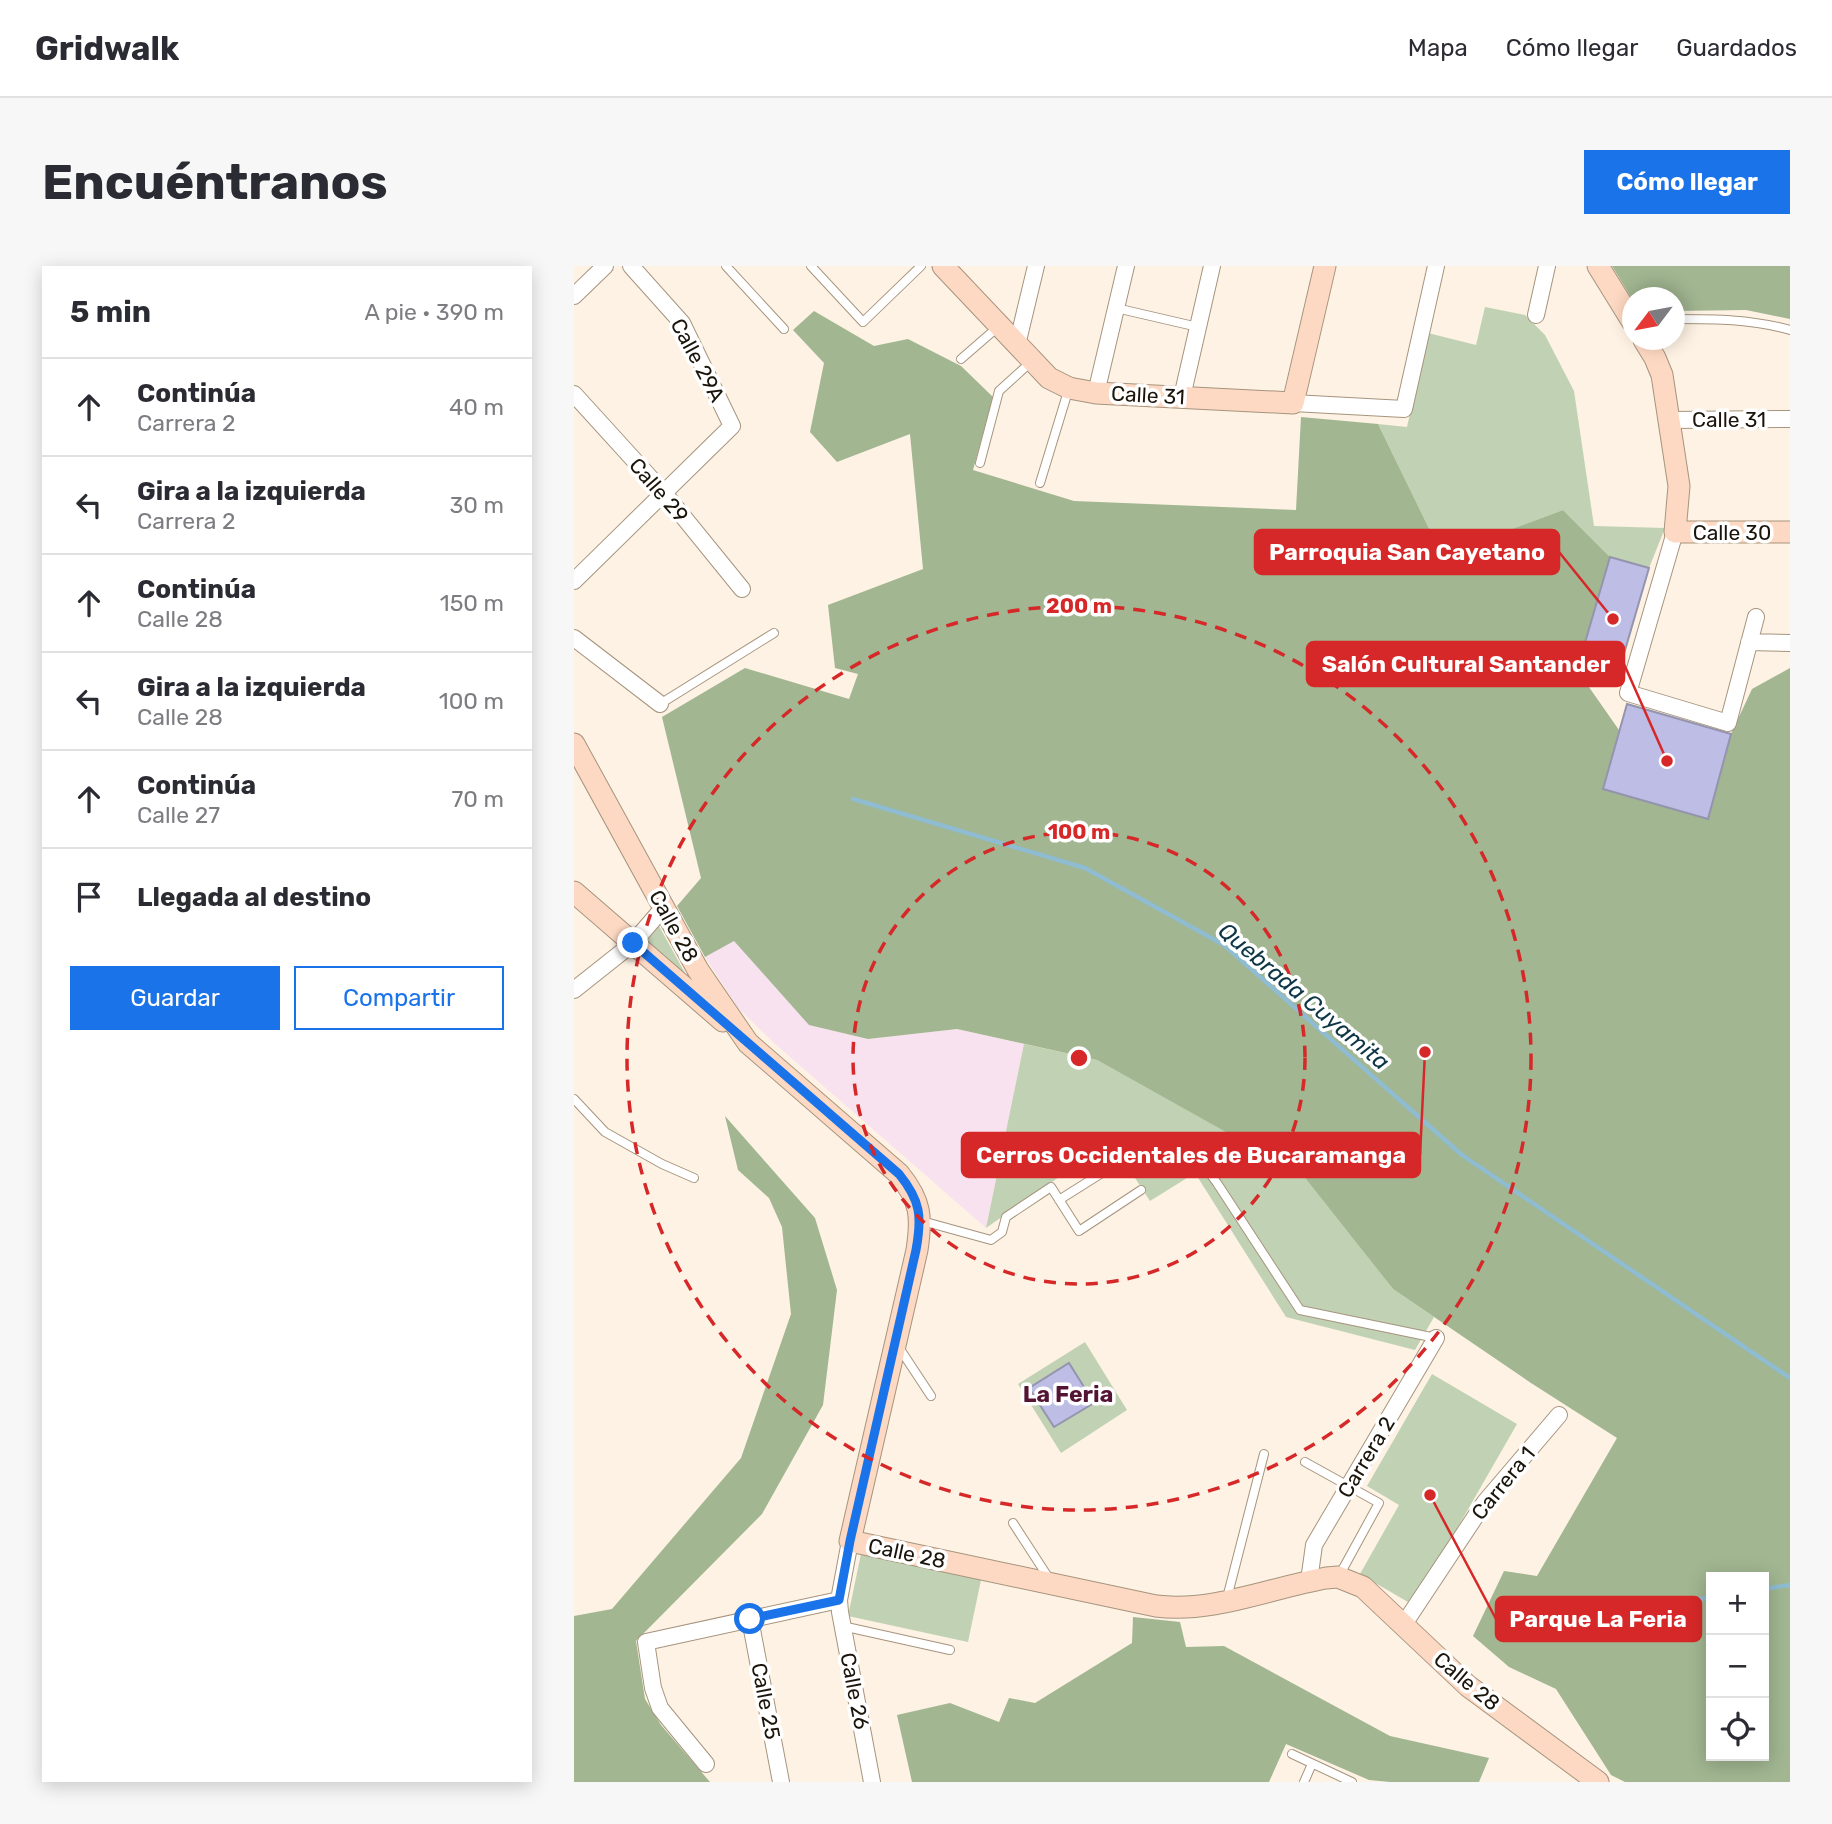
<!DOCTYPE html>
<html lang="es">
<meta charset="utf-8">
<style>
body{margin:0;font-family:Rubik,sans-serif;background:#f7f7f7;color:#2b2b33}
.controls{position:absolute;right:21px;bottom:21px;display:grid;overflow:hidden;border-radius:0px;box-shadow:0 4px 18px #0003}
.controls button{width:63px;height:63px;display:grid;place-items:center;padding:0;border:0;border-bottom:2px solid #e1e1e2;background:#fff;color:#2b2b33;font:35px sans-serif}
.compass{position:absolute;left:1048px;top:21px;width:63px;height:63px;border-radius:50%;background:#fff;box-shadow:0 4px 18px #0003;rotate:238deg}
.stop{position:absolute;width:21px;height:21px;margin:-16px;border:5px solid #1a73e8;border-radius:50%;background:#fff}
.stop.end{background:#1a73e8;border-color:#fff;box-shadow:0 2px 7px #0008}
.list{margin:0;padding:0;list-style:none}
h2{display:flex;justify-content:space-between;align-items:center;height:91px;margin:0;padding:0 28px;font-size:30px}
h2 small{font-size:23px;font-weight:400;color:#7c7c81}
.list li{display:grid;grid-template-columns:46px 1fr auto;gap:21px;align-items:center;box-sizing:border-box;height:98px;padding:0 28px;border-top:2px solid #e1e1e2}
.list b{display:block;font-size:26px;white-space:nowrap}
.list p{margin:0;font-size:23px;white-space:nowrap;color:#7c7c81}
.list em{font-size:23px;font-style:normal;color:#7c7c81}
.actions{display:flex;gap:14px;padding:21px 28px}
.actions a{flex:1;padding:16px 0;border:2px solid #1a73e8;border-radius:0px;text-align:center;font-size:24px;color:#1a73e8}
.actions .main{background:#1a73e8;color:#fff}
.icon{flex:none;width:38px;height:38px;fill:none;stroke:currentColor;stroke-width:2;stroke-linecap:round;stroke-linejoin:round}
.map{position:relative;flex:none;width:1216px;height:1516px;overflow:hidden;border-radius:0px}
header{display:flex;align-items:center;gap:42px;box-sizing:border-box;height:98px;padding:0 35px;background:#fff;border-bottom:2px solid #e1e1e2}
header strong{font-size:33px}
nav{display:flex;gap:38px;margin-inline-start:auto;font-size:24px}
.intro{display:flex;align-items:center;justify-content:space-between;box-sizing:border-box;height:168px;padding:0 42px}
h1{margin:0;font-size:49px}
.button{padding:18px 32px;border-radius:0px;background:#1a73e8;color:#fff;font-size:24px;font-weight:700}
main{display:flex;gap:42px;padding:0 42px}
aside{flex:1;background:#fff;border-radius:0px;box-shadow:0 4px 18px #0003}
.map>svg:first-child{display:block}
</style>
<header>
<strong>Gridwalk</strong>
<nav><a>Mapa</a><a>Cómo llegar</a><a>Guardados</a></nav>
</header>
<div class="intro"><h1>Encuéntranos</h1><a class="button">Cómo llegar</a></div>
<main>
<aside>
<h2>5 min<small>A pie · 390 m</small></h2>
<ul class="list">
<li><svg class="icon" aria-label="ahead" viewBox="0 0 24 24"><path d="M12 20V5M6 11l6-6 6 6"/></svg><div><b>Continúa</b><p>Carrera 2</p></div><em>40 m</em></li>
<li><svg class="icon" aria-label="left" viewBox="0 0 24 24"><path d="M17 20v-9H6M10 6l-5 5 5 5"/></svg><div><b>Gira a la izquierda</b><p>Carrera 2</p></div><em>30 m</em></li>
<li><svg class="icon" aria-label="ahead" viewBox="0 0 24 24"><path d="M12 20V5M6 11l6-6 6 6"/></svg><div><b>Continúa</b><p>Calle 28</p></div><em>150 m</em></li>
<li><svg class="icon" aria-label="left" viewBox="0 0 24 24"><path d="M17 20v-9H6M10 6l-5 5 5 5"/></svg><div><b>Gira a la izquierda</b><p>Calle 28</p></div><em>100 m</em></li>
<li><svg class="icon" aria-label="ahead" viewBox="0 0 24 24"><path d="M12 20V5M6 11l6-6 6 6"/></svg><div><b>Continúa</b><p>Calle 27</p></div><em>70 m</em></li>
<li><svg class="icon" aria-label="arrive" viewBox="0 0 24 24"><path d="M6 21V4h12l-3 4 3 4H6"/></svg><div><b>Llegada al destino</b></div></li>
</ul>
<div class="actions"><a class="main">Guardar</a><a>Compartir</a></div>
</aside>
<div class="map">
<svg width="1216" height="1516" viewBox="0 0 1216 1516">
<rect width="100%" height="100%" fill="#fdf2e3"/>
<path fill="#f8e2f0" d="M 160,674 L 236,759 L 294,773 L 383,763 L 450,778 L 412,962 L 199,776 L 164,742 L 131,691 Z"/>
<path fill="#c0d2b3" d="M 911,41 L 951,49 L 971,69 L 1000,125 L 1020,260 L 1091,262 L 1075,302 L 1036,291 L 989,244 L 868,289 L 804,158 L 833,161 L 854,67 L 902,79 Z
M 85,660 L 111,707 L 71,677 Z
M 450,778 L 523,794 L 730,909 L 819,1023 L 860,1051 L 841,1084 L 712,1051 L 621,907 L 576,935 L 537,875 L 412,962 Z
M 511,1076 L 553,1144 L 487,1187 L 444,1118 Z
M 858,1108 L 943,1158 L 839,1339 L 786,1308 L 825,1239 L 793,1220 Z
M 287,1288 L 407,1314 L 394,1376 L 274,1350 Z"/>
<path fill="#a1b691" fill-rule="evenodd" d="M 1038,0 L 1216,0 L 1216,53 L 1172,44 L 1101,45 L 1100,32 L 1058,33 Z
M 240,45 L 300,80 L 334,73 L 387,100 L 419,131 L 399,204 L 500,235 L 722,244 L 727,151 L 804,158 L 868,289 L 989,244 L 1036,291 L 1003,404 L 1045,464 L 1029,523 L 1134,553 L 1157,468 L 1178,423 L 1216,402 L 1216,1516 L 1051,1516 L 1037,1509 L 982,1423 L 935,1401 L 899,1370 L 930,1305 L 963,1310 L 1043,1172 L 957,1117 L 819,1023 L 729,909 L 523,794 L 383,763 L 294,773 L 235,759 L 160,675 L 131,691 L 103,640 L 127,612 L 88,451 L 171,402 L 275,433 L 284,408 L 261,402 L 254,339 L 349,303 L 336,168 L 263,196 L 236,166 L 250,97 L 219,64 ZM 1137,1311 L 1190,1311 L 1190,1490 L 1137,1490 Z
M 151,850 L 241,952 L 263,1024 L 249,1139 L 188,1248 L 62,1375 L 71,1433 L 87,1459 L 136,1516 L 0,1516 L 0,1350 L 38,1343 L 167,1192 L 217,1048 L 208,961 L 195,932 L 164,904 Z
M 559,1351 L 606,1356 L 612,1381 L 650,1380 L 816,1470 L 915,1492 L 905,1516 L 816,1516 L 795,1514 L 712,1478 L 695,1516 L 338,1516 L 323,1449 L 376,1437 L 425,1456 L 435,1432 L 461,1437 L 558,1377 Z"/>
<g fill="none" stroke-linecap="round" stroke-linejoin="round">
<path stroke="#8fbcd0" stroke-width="4.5" d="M 279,533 L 511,602 L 650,679 L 888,889 L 1216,1112
M 1190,1323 L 1216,1319
M 1109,1336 L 1137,1331"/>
</g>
<path fill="#bdbde5" stroke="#9494ae" stroke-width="2" d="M 1036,291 L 1075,302 L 1042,415 L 1003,404 Z
M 1053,438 L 1157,468 L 1134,553 L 1029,523 Z
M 495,1097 L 520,1137 L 480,1161 L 455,1122 Z"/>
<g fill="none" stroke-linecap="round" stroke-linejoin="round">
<g stroke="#a6947e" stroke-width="10">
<path id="lane" d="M 152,0 L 210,63
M 237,0 L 289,56 L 347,0
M 542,42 L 624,61
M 1100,53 C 1141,53 1177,53 1216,64
M 387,93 L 425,60
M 406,197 L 425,125 L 458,95
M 466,217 L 495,122
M 86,438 L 200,367
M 0,833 L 31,866 L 88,898 L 120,912
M 485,934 L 558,888 L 569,886 L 593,893 L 619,896 L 632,902 L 643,917 L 726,1044 L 862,1072
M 348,955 L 417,974 L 428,966 L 432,951 L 477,921 L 505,965 L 567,924
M 324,1080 L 357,1130
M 731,1196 L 805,1237 L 765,1310
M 439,1257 L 476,1314
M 653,1332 L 690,1188
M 268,1360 L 376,1384
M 718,1488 L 778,1516
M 730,1516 L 738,1498"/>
</g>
<g stroke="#a6947e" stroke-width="18">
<path id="street" d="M 0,30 L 31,0
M 962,49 L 973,0
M 443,79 L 462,0
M 522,127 L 552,0
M 0,128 L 90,227 L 168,323
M 608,131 L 638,0
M 719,137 L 830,143 L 862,0
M 1095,154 L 1216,153
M 1101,266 L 1054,427 L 1154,457 L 1182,351
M 0,315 L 158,160 L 108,57 L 57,0
M 0,372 L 86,438
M 1175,376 L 1216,377
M 0,724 L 58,678 L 90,641
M 276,1275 L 265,1334 L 266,1346 L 298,1516
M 735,1315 L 740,1279 L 862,1072
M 176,1353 L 207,1516
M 830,1358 L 911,1236 L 985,1149
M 132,1498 L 86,1442 L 79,1422 L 72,1376 L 265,1334"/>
</g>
<g stroke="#a6947e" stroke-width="23">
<path id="secondary" d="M 369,0 L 475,112 L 495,122 L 522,127 L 719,137 L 751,0
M 1024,0 L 1058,55
M 1070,74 L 1081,92 L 1088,109 L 1105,220 L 1101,266 L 1216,266
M 0,478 L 124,704 L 174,777 L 325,908 C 347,935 348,951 343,984 L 276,1275 L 582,1340 C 639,1347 696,1322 752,1312 L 764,1311 L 789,1321 L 894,1420 L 1024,1516
M 0,626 L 149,755"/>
</g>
<use href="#lane" stroke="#fff" stroke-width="8"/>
<use href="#street" stroke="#fff" stroke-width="16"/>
<use href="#secondary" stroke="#fdd8c2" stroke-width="21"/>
</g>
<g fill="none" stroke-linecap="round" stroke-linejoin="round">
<path stroke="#1a73e8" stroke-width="9" d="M 59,677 L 325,908 C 347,935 348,951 342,984 L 276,1275 L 265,1334 L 176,1353"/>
</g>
<g fill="none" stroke="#d62828" stroke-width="3.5" stroke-dasharray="12 9">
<circle cx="505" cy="792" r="226"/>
<circle cx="505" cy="792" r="452"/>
</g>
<g text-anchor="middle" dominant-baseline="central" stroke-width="7" stroke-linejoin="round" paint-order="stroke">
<g font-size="21" fill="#1a140b" stroke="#fff">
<text transform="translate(124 94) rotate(62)">Calle 29A</text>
<text transform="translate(574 129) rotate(3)">Calle 31</text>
<text x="1155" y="153">Calle 31</text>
<text transform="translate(85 224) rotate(49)">Calle 29</text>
<text x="1158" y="266">Calle 30</text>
<text transform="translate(100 660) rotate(61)">Calle 28</text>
<text transform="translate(792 1191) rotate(-59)">Carrera 2</text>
<text transform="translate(929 1217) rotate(-51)">Carrera 1</text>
<text transform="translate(333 1287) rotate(12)">Calle 28</text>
<text transform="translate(893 1415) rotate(40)">Calle 28</text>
<text transform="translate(281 1425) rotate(79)">Calle 26</text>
<text transform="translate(192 1435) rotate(79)">Calle 25</text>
</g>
<g font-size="23" font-style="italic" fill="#0c3645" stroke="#fff">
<text transform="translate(730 730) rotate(40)">Quebrada Cuyamita</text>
</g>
<g font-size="23" font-weight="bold" fill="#541434" stroke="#fff">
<text x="494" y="1128">La Feria</text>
</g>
</g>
<circle cx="505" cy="792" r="10" fill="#d62828" stroke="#fff" stroke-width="3.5"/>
<g font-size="21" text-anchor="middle" font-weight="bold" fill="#d62828" stroke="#fff" stroke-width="7" stroke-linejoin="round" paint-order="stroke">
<text x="505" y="347">200 m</text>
<text x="505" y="573">100 m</text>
</g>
<path fill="none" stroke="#d62828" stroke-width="2.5" d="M1039 353L985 286M1093 495L1050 398M851 786L846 889M856 1229L922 1353"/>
<g fill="#d62828" stroke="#fff" stroke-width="2.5">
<circle cx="1039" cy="353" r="7"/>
<circle cx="1093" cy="495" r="7"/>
<circle cx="851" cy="786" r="7"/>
<circle cx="856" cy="1229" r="7"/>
</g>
<g fill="#d62828" stroke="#d62828" stroke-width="2.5">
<rect x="681" y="264" width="304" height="44" rx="7"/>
<rect x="733" y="376" width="317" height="44" rx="7"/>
<rect x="388" y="867" width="458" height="44" rx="7"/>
<rect x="922" y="1331" width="205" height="44" rx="7"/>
</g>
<g font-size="23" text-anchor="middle" font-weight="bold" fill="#fff">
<text x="833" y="294">Parroquia San Cayetano</text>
<text x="892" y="406">Salón Cultural Santander</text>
<text x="617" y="897">Cerros Occidentales de Bucaramanga</text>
<text x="1024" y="1361">Parque La Feria</text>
</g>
</svg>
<div class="controls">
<button>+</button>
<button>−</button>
<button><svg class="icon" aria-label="locate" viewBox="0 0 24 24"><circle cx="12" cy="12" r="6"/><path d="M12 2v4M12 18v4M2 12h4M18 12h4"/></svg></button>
</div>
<svg class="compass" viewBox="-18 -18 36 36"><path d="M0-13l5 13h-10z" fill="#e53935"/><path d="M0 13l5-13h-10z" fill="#7c7c81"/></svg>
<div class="stop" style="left:176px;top:1353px"></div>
<div class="stop end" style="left:59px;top:677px"></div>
</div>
</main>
